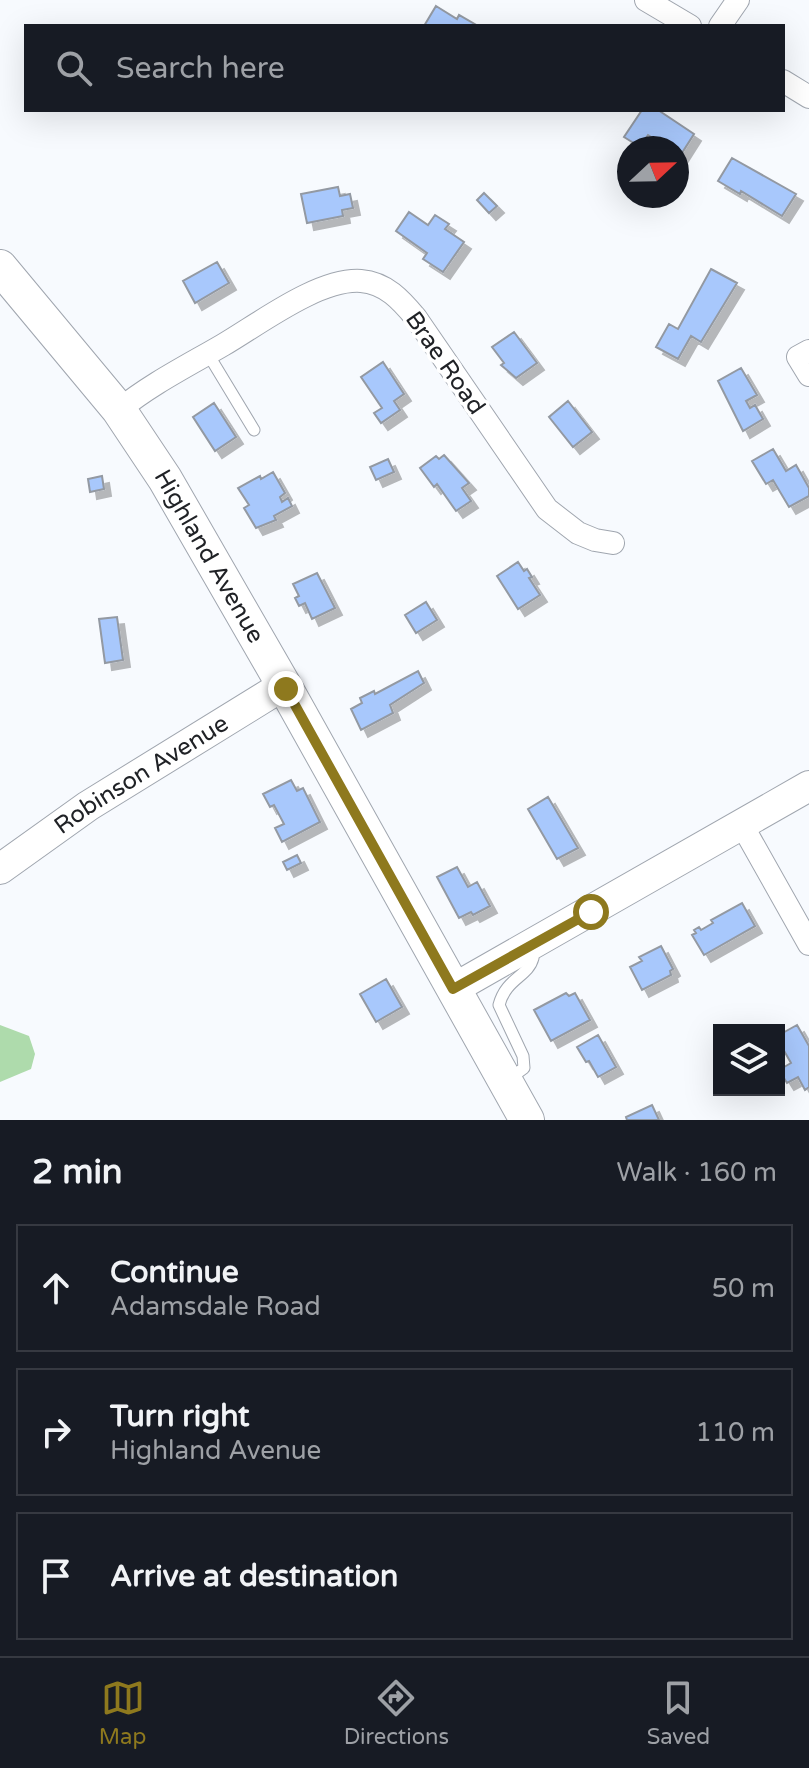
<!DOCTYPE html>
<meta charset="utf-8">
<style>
body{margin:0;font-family:"Varela Round",sans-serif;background:#242831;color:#f1f3f6}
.controls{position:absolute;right:24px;bottom:24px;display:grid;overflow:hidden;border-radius:0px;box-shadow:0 8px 32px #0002}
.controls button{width:72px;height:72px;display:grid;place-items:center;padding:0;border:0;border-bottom:2px solid #363941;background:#171b24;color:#f1f3f6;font:40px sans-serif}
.compass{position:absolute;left:617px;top:136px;width:72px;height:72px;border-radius:50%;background:#171b24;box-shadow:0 8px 32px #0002;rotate:68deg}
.stop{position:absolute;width:24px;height:24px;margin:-18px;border:6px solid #8e791e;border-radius:50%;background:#fff}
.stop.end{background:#8e791e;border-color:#fff;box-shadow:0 2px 8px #0008}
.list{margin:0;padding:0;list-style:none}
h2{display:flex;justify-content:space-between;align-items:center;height:104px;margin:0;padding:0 32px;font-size:34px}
h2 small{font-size:26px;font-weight:400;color:#9ea1a6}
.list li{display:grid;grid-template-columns:52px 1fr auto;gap:24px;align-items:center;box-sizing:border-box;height:128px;margin:0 16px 16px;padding:0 16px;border:2px solid #363941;border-radius:0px}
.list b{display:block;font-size:30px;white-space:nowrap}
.list p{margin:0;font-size:26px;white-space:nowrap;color:#9ea1a6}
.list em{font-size:26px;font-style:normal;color:#9ea1a6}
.icon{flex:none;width:44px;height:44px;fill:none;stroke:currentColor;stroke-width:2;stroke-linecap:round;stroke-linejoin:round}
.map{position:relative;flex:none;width:809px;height:1120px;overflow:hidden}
.search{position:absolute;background:#171b24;box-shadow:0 8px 32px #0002;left:24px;right:24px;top:24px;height:88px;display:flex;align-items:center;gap:20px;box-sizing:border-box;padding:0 28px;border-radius:0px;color:#9ea1a6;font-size:30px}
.sheet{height:536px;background:#171b24}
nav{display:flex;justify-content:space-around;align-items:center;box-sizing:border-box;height:112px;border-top:2px solid #363941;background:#171b24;font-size:22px;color:#9ea1a6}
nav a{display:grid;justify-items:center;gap:4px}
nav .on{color:#8e791e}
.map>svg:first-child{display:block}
</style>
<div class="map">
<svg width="809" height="1120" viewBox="0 0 809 1120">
<defs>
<filter id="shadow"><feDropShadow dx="7" dy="7" stdDeviation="0" flood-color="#0004"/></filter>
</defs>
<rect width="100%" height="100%" fill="#f7fafe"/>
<path fill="#aedbac" d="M 0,1025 L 29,1036 L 35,1054 L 31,1069 L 0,1082 Z"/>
<path fill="#a8c8fc" stroke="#9399a2" stroke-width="2" filter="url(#shadow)" d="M 436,6 L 457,19 L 459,15 L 478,26 L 424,26 Z
M 642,110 L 658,110 L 694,134 L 680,156 L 677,154 L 677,148 L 669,148 L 648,135 L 640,147 L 624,137 Z
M 732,158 L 796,194 L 782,216 L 741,191 L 740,194 L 718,181 Z
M 338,187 L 340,196 L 350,194 L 353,208 L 342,210 L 343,216 L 307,223 L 301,194 Z
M 484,193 L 497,206 L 489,213 L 477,200 Z
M 409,212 L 428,225 L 435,215 L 449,224 L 445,229 L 464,242 L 443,272 L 423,259 L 427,253 L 396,231 Z
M 217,262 L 229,283 L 195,303 L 183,281 Z
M 711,269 L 737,283 L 701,342 L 691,336 L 678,359 L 656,347 L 669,324 L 678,329 Z
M 514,332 L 537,363 L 516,378 L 501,365 L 504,363 L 492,347 Z
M 383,362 L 404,394 L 394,401 L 400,410 L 381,423 L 374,413 L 382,408 L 361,377 Z
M 741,368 L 757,395 L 746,401 L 750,408 L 755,405 L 763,419 L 743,431 L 718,381 Z
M 568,401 L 592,432 L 573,447 L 549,417 Z
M 214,403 L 236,437 L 215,451 L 193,417 Z
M 773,449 L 786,471 L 796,465 L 809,488 L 809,496 L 789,507 L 773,480 L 766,484 L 752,461 Z
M 444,455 L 469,483 L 462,488 L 471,501 L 456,511 L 437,484 L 434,487 L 420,468 L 436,456 L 439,459 Z
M 388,459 L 394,472 L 376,480 L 370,467 Z
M 273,472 L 285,493 L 280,497 L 282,502 L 288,498 L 292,506 L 274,516 L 276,520 L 256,528 L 244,508 L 249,505 L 238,488 L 260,476 L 261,479 Z
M 102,476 L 104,489 L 90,492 L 88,479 Z
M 518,562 L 524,571 L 527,569 L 532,577 L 529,578 L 540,595 L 518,609 L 497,576 Z
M 317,573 L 335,608 L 312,619 L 305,603 L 299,606 L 295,598 L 299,596 L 293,584 Z
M 426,602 L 437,620 L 416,633 L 405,615 Z
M 117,617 L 123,660 L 105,663 L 99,619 Z
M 418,671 L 424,683 L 390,705 L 393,713 L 361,730 L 351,709 L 362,703 L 360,698 L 374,691 L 375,694 Z
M 291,780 L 297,791 L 303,788 L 320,822 L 282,842 L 275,828 L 284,824 L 274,805 L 270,807 L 263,794 Z
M 548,797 L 578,848 L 557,859 L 528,809 Z
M 297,855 L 301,863 L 287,870 L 283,862 Z
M 457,867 L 468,887 L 477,882 L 490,906 L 473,915 L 471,912 L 459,918 L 437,877 Z
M 742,903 L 755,926 L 704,955 L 692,935 L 696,933 L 694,930 L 699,927 L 701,930 L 713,923 L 711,920 Z
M 661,946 L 673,969 L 670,971 L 671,975 L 642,990 L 630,967 L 642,961 L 639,957 Z
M 386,979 L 402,1007 L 376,1022 L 360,994 Z
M 566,993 L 569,996 L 575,993 L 590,1020 L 551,1041 L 534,1010 Z
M 797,1025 L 809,1046 L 809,1087 L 805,1090 L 798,1077 L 787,1083 L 779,1070 L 791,1063 L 779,1042 L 779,1035 Z
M 598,1035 L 616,1067 L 598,1077 L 589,1061 L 586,1062 L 577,1047 Z
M 652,1105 L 659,1120 L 627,1120 L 626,1117 Z"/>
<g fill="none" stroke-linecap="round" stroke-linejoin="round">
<g stroke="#a0a6af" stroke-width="13">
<path id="lane" d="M 208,354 L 254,430
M 509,1079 L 524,1068 L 523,1056 L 499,1005 C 506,978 528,977 533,958 L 528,948"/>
</g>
<g stroke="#a0a6af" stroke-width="24">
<path id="street" d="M 646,0 L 690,26
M 720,26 L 738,0
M 783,81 L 809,97
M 809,351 L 798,357 L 809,375
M 119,410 C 151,384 187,366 223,345 C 259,324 319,278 361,281 C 386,283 401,300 416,318 L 547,509 L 578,533 L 595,540 L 613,543
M 742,825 L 809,944"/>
</g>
<g stroke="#a0a6af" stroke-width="32">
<g id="secondary">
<path id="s1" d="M 0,869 L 88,806 L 284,685"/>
<path d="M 453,989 L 809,786"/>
</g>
</g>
<g stroke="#a0a6af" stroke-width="36">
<g id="primary">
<path id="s2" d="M 0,267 L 119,410 L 165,479 L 286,689 L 527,1120"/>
</g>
</g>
<use href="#lane" stroke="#fff" stroke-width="11"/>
<use href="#street" stroke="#fff" stroke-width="22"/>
<use href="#secondary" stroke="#fff" stroke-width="30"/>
<use href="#primary" stroke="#fff" stroke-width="34"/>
</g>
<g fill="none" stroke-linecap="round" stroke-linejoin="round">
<path stroke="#8e791e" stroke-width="10" d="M 286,689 L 453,989 L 591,912"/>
</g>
<g text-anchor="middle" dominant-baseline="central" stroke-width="7" stroke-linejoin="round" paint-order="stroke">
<g font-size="24" fill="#202226" stroke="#fff">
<text transform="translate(445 363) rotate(55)">Brae Road</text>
<text stroke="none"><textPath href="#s2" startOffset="358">Highland Avenue</textPath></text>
<text stroke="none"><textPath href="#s1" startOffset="170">Robinson Avenue</textPath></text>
</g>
</g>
</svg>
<div class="controls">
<button><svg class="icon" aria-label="layers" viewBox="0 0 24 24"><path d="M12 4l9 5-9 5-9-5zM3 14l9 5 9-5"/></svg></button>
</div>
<svg class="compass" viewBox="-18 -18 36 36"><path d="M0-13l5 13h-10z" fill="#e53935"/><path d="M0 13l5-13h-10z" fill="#9ea1a6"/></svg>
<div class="stop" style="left:591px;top:912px"></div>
<div class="stop end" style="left:286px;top:689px"></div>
<div class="search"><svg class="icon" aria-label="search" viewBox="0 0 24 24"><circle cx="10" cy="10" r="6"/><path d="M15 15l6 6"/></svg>Search here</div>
</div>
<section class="sheet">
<h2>2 min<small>Walk · 160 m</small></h2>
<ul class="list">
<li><svg class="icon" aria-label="ahead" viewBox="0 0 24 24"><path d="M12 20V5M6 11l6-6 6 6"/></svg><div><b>Continue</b><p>Adamsdale Road</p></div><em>50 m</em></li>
<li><svg class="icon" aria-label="right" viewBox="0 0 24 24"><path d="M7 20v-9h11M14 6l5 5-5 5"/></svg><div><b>Turn right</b><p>Highland Avenue</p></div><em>110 m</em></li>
<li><svg class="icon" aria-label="arrive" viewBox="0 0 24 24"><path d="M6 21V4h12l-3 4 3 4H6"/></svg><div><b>Arrive at destination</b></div></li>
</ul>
</section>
<nav>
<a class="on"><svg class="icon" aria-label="map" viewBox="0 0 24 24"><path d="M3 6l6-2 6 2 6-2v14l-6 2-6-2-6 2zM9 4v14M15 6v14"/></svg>Map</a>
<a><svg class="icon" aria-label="directions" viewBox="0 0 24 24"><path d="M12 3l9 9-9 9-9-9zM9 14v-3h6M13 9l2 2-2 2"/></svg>Directions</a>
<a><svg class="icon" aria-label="saved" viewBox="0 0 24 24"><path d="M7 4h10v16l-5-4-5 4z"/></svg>Saved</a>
</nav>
